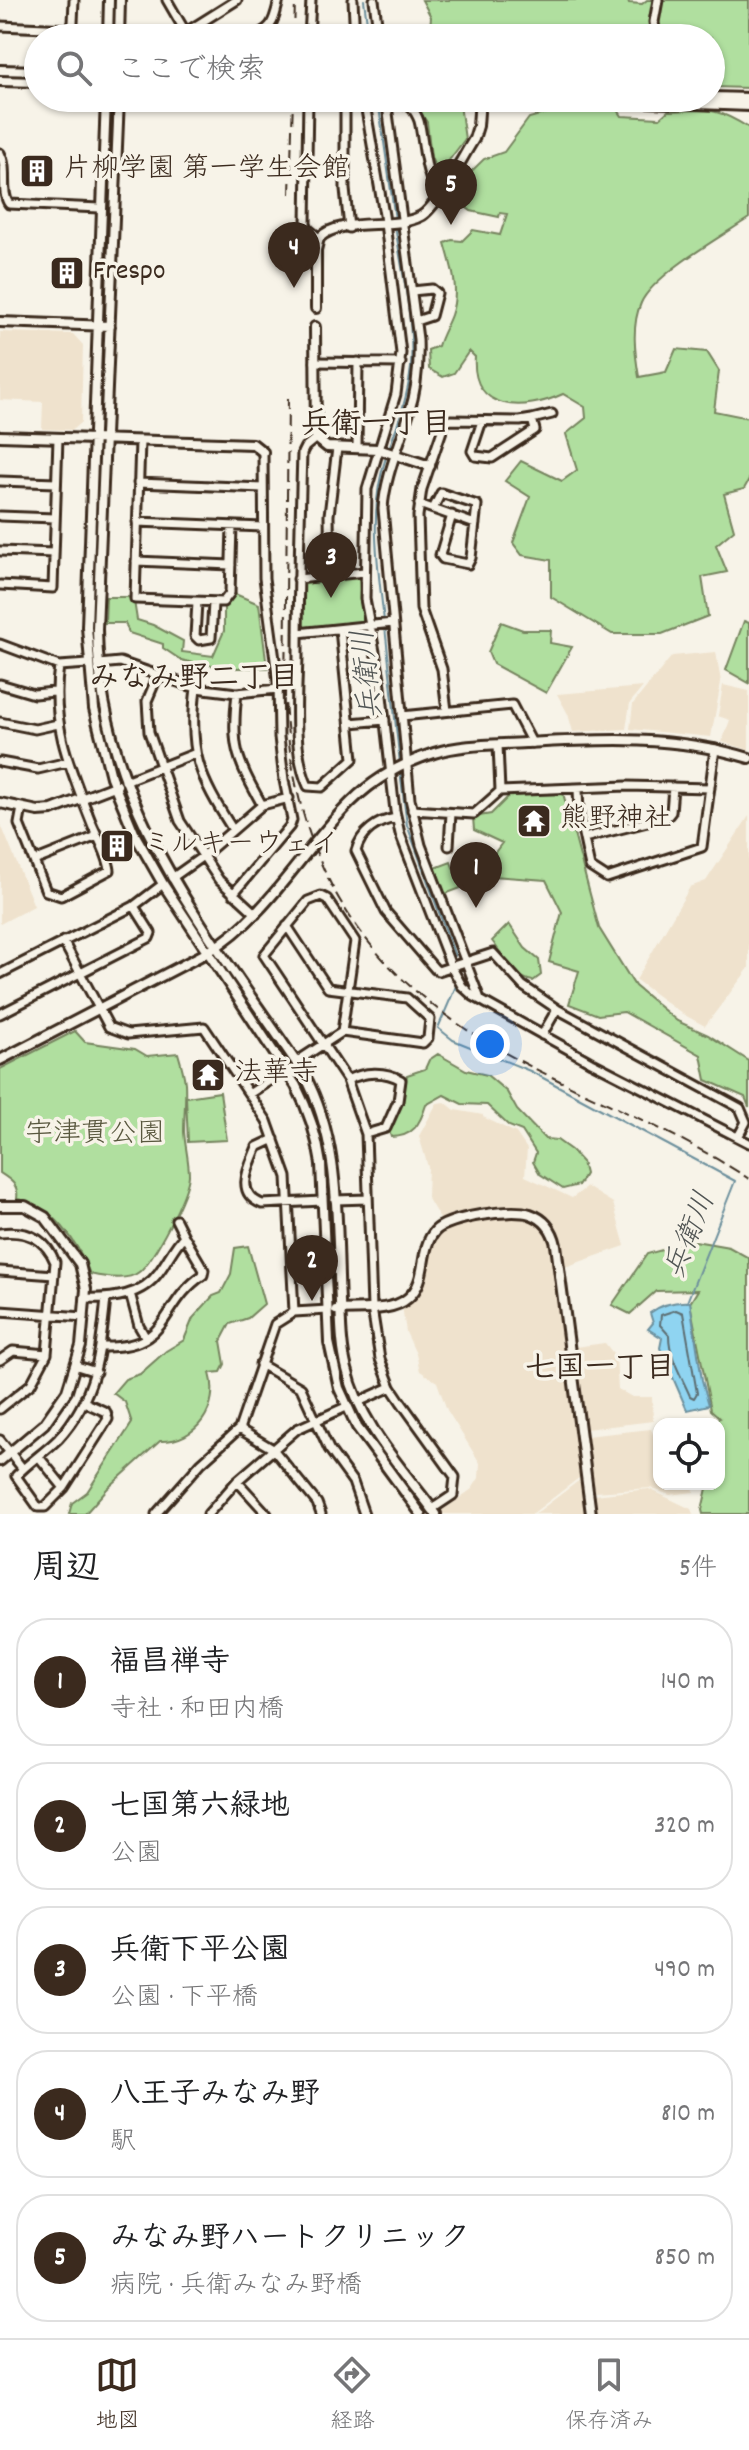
<!DOCTYPE html>
<html lang="ja">
<meta charset="utf-8">
<style>
body{margin:0;font-family:Dekko,"Klee One",sans-serif;background:#f6f6f6;color:#202124}
.controls{position:absolute;right:24px;bottom:24px;display:grid;overflow:hidden;border-radius:16px;box-shadow:0 2px 6px #0004}
.controls button{width:72px;height:72px;display:grid;place-items:center;padding:0;border:0;border-bottom:2px solid #e0e0e0;background:#fff;color:#202124;font:40px sans-serif}
.you{position:absolute;left:490px;top:1044px;width:28px;height:28px;margin:-20px;border:6px solid #fff;border-radius:50%;background:#1a73e8;box-shadow:0 0 0 12px #1a73e833}
.badge{display:grid;place-items:center;width:52px;height:52px;border-radius:50%;background:#3b2a1e;color:#fff;font-size:26px;font-weight:700}
.pin{position:absolute;translate:-50% -66px;filter:drop-shadow(0 2px 4px #0008)}
.pin::after{content:'';position:absolute;top:42px;width:28px;height:24px;background:inherit;clip-path:polygon(0 0,100% 0,50% 100%)}
.list{margin:0;padding:0;list-style:none}
h2{display:flex;justify-content:space-between;align-items:center;height:104px;margin:0;padding:0 32px;font-size:34px}
h2 small{font-size:26px;font-weight:400;color:#757577}
.list li{display:grid;grid-template-columns:52px 1fr auto;gap:24px;align-items:center;box-sizing:border-box;height:128px;margin:0 16px 16px;padding:0 16px;border:2px solid #e0e0e0;border-radius:32px}
.list b{display:block;font-size:30px;white-space:nowrap}
.list p{margin:0;font-size:26px;white-space:nowrap;color:#757577}
.list em{font-size:26px;font-style:normal;color:#757577}
.icon{flex:none;width:44px;height:44px;fill:none;stroke:currentColor;stroke-width:2;stroke-linecap:round;stroke-linejoin:round}
.map{position:relative;flex:none;width:749px;height:1514px;overflow:hidden}
.search{position:absolute;background:#fff;box-shadow:0 2px 6px #0004;left:24px;right:24px;top:24px;height:88px;display:flex;align-items:center;gap:20px;box-sizing:border-box;padding:0 28px;border-radius:44px;color:#757577;font-size:30px}
.sheet{height:824px;background:#fff}
nav{display:flex;justify-content:space-around;align-items:center;box-sizing:border-box;height:112px;border-top:2px solid #e0e0e0;background:#fff;font-size:22px;color:#757577}
nav a{display:grid;justify-items:center;gap:4px}
nav .on{color:#3b2a1e}
.map>svg:first-child{display:block}
</style>
<div class="map">
<svg width="749" height="1514" viewBox="0 0 749 1514">
<rect width="100%" height="100%" fill="#f7f3e8"/>
<filter id="ink" filterUnits="userSpaceOnUse"><feTurbulence type="fractalNoise" baseFrequency=".0125" numOctaves="2"/><feDisplacementMap in="SourceGraphic" scale="16" xChannelSelector="R" yChannelSelector="G"/><feConvolveMatrix kernelMatrix="1 2 1 2 8 2 1 2 1" color-interpolation-filters="sRGB"/></filter>
<g filter="url(#ink)">
<path fill="#efe2cd" d="M 0,332 L 73,334 L 83,345 L 81,422 L 72,430 L 42,429 L 43,402 L 0,400 Z
M 716,652 L 721,682 L 711,737 L 630,729 L 633,704 L 672,656 Z
M 723,685 L 749,691 L 749,750 L 722,742 L 730,720 L 718,716 Z
M 643,687 L 630,703 L 626,729 L 573,732 L 568,714 L 557,694 Z
M 749,816 L 749,968 L 705,1026 L 679,1012 L 636,980 L 690,887 L 706,881 Z
M 0,822 L 34,906 L 0,924 Z
M 445,1102 L 455,1110 L 483,1115 L 483,1117 L 516,1133 L 527,1149 L 525,1176 L 572,1198 L 587,1187 L 613,1203 L 625,1246 L 565,1267 L 562,1240 L 553,1221 L 538,1210 L 525,1206 L 510,1206 L 455,1213 L 440,1219 L 427,1197 L 428,1167 L 419,1136 L 437,1103 Z
M 524,1216 L 537,1222 L 548,1233 L 553,1247 L 580,1477 L 532,1514 L 443,1514 L 441,1511 L 472,1489 L 479,1478 L 480,1463 L 447,1410 L 437,1382 L 420,1371 L 416,1354 L 406,1332 L 402,1306 L 409,1302 L 425,1280 L 430,1248 L 441,1231 L 456,1223 Z
M 605,1343 L 616,1357 L 618,1389 L 632,1397 L 652,1397 L 653,1421 L 586,1429 L 575,1347 Z
M 651,1429 L 659,1449 L 659,1484 L 693,1484 L 694,1492 L 670,1495 L 650,1488 L 595,1492 L 586,1436 Z
M 581,1479 L 586,1514 L 535,1514 Z
M 649,1489 L 691,1509 L 693,1514 L 597,1514 L 595,1495 Z"/>
<path fill="#b0df9f" stroke="#76845e" stroke-width="2" d="M 422,0 L 628,0 L 629,3 L 642,4 L 647,0 L 749,0 L 749,88 L 711,87 L 711,38 L 593,38 L 563,30 L 549,38 L 429,38 L 431,17 Z
M 459,98 L 465,139 L 438,175 L 431,157 L 427,122 L 415,105 L 440,106 Z
M 113,101 L 111,243 L 106,301 L 100,301 L 104,198 L 110,170 Z
M 561,109 L 618,110 L 622,116 L 660,118 L 668,111 C 707,110 715,106 749,128 L 749,218 C 722,236 653,275 641,303 C 631,325 635,354 639,377 L 666,372 L 676,349 L 707,352 L 719,371 L 714,411 L 749,418 L 749,480 L 744,489 L 724,494 L 734,530 L 716,545 L 727,572 L 702,577 L 708,616 L 662,634 L 612,634 L 551,597 L 551,560 L 522,555 L 513,543 L 530,497 L 505,481 L 521,461 L 562,481 L 577,470 L 566,434 L 586,418 L 585,407 L 563,394 C 524,412 471,412 475,357 L 469,351 L 454,373 L 443,377 L 429,369 L 428,350 L 438,346 C 441,335 447,326 451,315 C 460,290 452,268 445,243 L 452,240 L 462,241 L 473,230 L 500,235 L 507,214 L 500,213 L 499,217 L 471,211 L 451,196 L 450,192 L 484,159 L 504,152 L 529,118 Z
M 356,576 L 359,579 L 363,620 L 360,623 L 304,629 L 301,626 L 301,585 L 305,581 Z
M 235,594 L 259,604 L 267,668 L 234,668 L 194,663 L 181,660 L 163,648 L 163,644 L 129,633 L 125,623 L 105,623 L 106,597 L 128,597 L 134,601 L 137,620 L 153,625 L 183,641 L 182,652 L 213,656 L 224,631 L 224,605 Z
M 744,621 L 749,623 L 749,683 L 726,670 Z
M 501,622 L 523,630 L 551,630 L 550,643 L 572,647 L 546,693 L 493,664 L 488,652 Z
M 563,793 L 599,928 L 635,986 L 677,1021 L 708,1035 L 749,1061 L 749,1107 L 745,1097 L 706,1080 L 701,1055 L 624,1012 L 598,1015 L 569,1004 L 579,971 L 549,962 L 562,912 L 546,880 L 493,876 L 490,859 L 502,843 L 474,830 L 473,817 L 491,814 L 510,795 Z
M 451,862 L 461,888 L 445,894 L 435,868 Z
M 509,924 L 525,948 L 539,960 L 541,975 L 533,981 C 513,978 504,956 492,941 Z
M 75,1031 L 85,1042 L 135,1049 L 147,1056 L 178,1053 C 181,1063 184,1073 185,1083 C 186,1099 184,1116 184,1132 C 185,1146 189,1161 189,1175 C 188,1194 154,1260 139,1272 C 127,1282 103,1277 90,1274 C 78,1243 53,1204 17,1199 C 19,1185 11,1180 0,1173 L 0,1069 Z
M 438,1054 L 466,1070 L 487,1075 L 507,1092 L 517,1110 L 545,1139 L 557,1140 L 571,1150 L 582,1162 L 585,1174 L 579,1185 L 563,1189 L 540,1174 L 533,1162 L 536,1153 L 522,1131 L 509,1126 L 487,1105 L 462,1104 L 444,1095 L 426,1105 C 420,1124 413,1137 391,1137 L 389,1131 L 402,1104 L 407,1075 L 425,1069 L 429,1060 Z
M 220,1092 L 227,1140 L 188,1142 L 186,1097 Z
M 695,1241 L 729,1247 L 749,1258 L 749,1514 L 703,1514 L 702,1510 L 708,1484 L 719,1484 L 719,1424 L 706,1424 L 720,1418 L 711,1410 L 690,1303 L 698,1290 L 656,1291 L 630,1314 L 612,1305 L 647,1254 Z
M 248,1246 L 264,1304 L 248,1318 L 230,1324 L 221,1341 L 225,1364 L 221,1372 L 210,1373 C 220,1407 197,1442 160,1441 L 107,1489 L 85,1514 L 69,1514 L 72,1503 L 87,1492 L 132,1423 L 125,1402 L 113,1393 L 125,1379 L 140,1374 L 166,1351 L 184,1340 L 193,1318 L 213,1296 L 221,1293 L 231,1274 L 235,1248 Z"/>
<path fill="#8fd4f1" stroke="#6d909d" stroke-width="2" d="M 690,1302 L 702,1380 L 709,1405 L 687,1410 L 660,1348 L 662,1338 L 648,1329 L 653,1323 L 650,1313 C 662,1304 675,1301 690,1302 Z"/>
<g fill="none" stroke-linecap="round" stroke-linejoin="round">
<path stroke="#5d6e72" stroke-width="2" d="M 676,1310 L 683,1313 L 697,1393 L 694,1398 L 690,1396 C 681,1375 669,1357 669,1335 L 660,1325 L 661,1315 Z"/>
<path stroke="#6d909d" stroke-width="2" d="M 364,0 L 369,38
M 379,107 L 395,219
M 388,451 C 398,424 408,396 411,367 C 414,321 402,271 395,226
M 384,621 C 378,566 368,510 386,457
M 385,627 L 400,764
M 400,770 L 407,825 L 455,956
M 456,986 L 438,1028 L 453,1040 L 530,1071 L 735,1181 L 687,1302"/>
<g stroke="#3b2a1e" stroke-width="13">
<path id="minor" d="M 167,0 L 189,38
M 353,0 L 355,38
M 374,0 L 379,38
M 0,26 L 69,29 L 73,23 L 74,0
M 186,32 L 237,0
M 249,38 C 273,29 273,24 279,0
M 309,38 L 311,0
M 656,38 L 654,22 L 658,0
M 308,98 L 306,224 L 308,229 L 319,238
M 364,98 L 384,215 L 401,353 L 396,394 L 367,489 L 365,599 L 380,678 L 395,811 L 400,834 L 451,966 L 462,986 L 473,996 L 591,1062 L 749,1143
M 386,98 L 418,339 C 419,364 417,389 409,413 C 400,445 385,476 383,509 L 410,799 L 421,845 L 480,999
M 308,100 L 409,104 C 413,109 417,115 419,121 C 424,139 424,182 440,193
M 345,102 L 345,189 L 349,228
M 0,153 C 9,169 0,192 9,204 L 100,208
M 412,291 L 432,289 L 437,293 L 431,316 L 416,321
M 315,362 L 401,363
M 532,419 L 552,414
M 316,438 L 305,447 L 302,453 C 300,521 298,589 298,657 C 297,695 292,752 308,786 L 322,787 L 353,759 L 340,629
M 140,441 L 135,599 L 223,602 L 230,593 L 232,526
M 357,448 L 358,362
M 0,481 L 56,483
M 138,483 L 263,488
M 419,504 L 475,524
M 433,509 L 441,493 L 477,505 L 471,558 L 468,564 L 443,559 L 440,555 L 452,515
M 0,516 L 55,518
M 137,522 L 263,527
M 0,551 L 54,553
M 136,561 L 231,565
M 330,576 L 329,515 L 337,448
M 298,579 L 364,572
M 0,585 L 53,588 L 58,438
M 197,602 L 195,636 L 199,640 L 211,638 L 213,603
M 298,633 L 393,623
M 0,644 L 59,666
M 99,664 L 120,662 L 196,688 L 237,693 L 278,689
M 158,675 L 147,701 L 149,732 L 180,821 L 219,880 L 256,914
M 0,684 L 34,694 L 54,692
M 196,688 C 188,752 199,777 233,830
M 237,693 C 231,747 236,758 262,805
M 447,711 L 442,669 L 421,609 L 418,516 L 422,489 L 445,422 L 451,420 L 520,421 L 532,419 L 535,430 L 492,458 L 475,456 L 472,451 L 482,421
M 402,716 L 512,705 L 532,743
M 0,722 L 35,729 L 58,724
M 350,723 L 385,720
M 0,762 L 38,769 L 68,762
M 125,781 L 196,753
M 578,788 L 579,816 L 590,867 L 607,878 L 702,847 L 715,749
M 500,791 L 627,786 L 710,788
M 22,808 L 19,824 L 46,891 L 61,896 L 110,870 C 108,855 98,838 92,824 C 71,770 50,725 59,666 L 88,664
M 412,810 L 474,814 L 500,791 L 498,745
M 396,818 C 377,821 361,832 356,851 L 386,912 L 435,969 L 438,971 L 493,953 L 523,986 L 557,1009 L 740,1108 L 746,1122 L 738,1137
M 584,838 L 667,817 L 671,812 L 673,787
M 449,846 L 451,813
M 34,861 L 97,836
M 172,878 L 203,856 L 262,805 L 289,798
M 233,894 L 290,826 L 292,820 L 284,780 L 279,737 L 278,682 L 264,578 L 263,452
M 287,926 L 328,988 L 407,998 L 430,1019 L 428,1038 L 423,1043 L 342,1032 L 296,1062
M 63,941 L 109,1027 L 128,1034 L 204,1027 L 267,1121 L 287,1177 L 294,1312
M 0,974 L 134,906 L 163,884
M 0,1014 L 149,938 L 151,933 L 134,906
M 342,1032 L 355,941 L 327,899 L 321,896 L 308,901 L 264,955 L 347,1080 L 366,1134 L 372,1308 L 380,1359 L 391,1387 L 401,1402 L 455,1477 L 453,1495 L 432,1509
M 542,1035 L 557,1009
M 347,1080 C 364,1072 384,1070 401,1080 L 398,1101 L 386,1128 L 366,1134
M 249,1094 L 286,1070
M 274,1139 L 257,1147 C 249,1167 234,1193 262,1204 L 322,1201
M 335,1200 L 368,1199
M 176,1220 L 184,1236
M 0,1233 C 25,1230 45,1237 55,1262 L 47,1354 L 31,1384 L 0,1409
M 0,1271 L 54,1275
M 130,1293 L 139,1326 L 146,1338
M 85,1298 C 113,1299 142,1296 159,1272 C 168,1260 174,1246 184,1236 L 204,1270 L 203,1275 C 158,1305 173,1349 101,1347
M 0,1311 L 84,1317
M 0,1360 L 13,1351 L 47,1354
M 260,1364 L 301,1388 L 329,1449 L 353,1482 L 364,1514
M 77,1366 L 96,1372
M 84,1402 L 106,1412 L 108,1419 L 64,1488 L 45,1507 L 38,1507 L 16,1476 C 29,1462 45,1452 58,1439 C 96,1398 101,1351 106,1298
M 358,1402 L 391,1387
M 239,1429 L 273,1449 L 317,1503 L 321,1514
M 0,1440 L 23,1469
M 39,1457 L 64,1488
M 237,1481 L 267,1514
M 156,1514 L 201,1463 L 239,1429 L 275,1324 L 294,1312 L 328,1310
M 208,1514 L 237,1481 L 297,1429 L 346,1407"/>
</g>
<g stroke="#3b2a1e" stroke-width="14">
<path id="tertiary" d="M 108,38 L 109,0
M 119,38 L 120,0
M 0,70 L 38,71
M 0,81 L 38,82
M 711,97 L 749,98
M 106,98 L 87,627 L 94,709 L 111,777 L 135,835 L 163,884 L 296,1086 C 309,1111 317,1136 321,1164 L 329,1342 L 339,1388 L 357,1427 L 421,1514
M 119,98 L 97,629 C 99,808 210,933 304,1074 C 342,1143 336,1225 340,1302 C 341,1324 341,1347 347,1369 C 360,1425 403,1469 436,1514
M 545,98 L 749,106
M 316,308 L 316,250 L 319,238 C 341,216 394,231 421,216 C 437,207 463,156 474,139 L 478,126 L 480,98
M 0,322 L 110,326
M 315,327 L 316,438 L 327,447 L 378,449 L 430,466
M 0,436 L 253,444 L 263,452
M 0,803 L 38,811 L 52,810 L 117,785
M 0,1060 L 208,952 C 269,915 301,851 351,802 C 374,779 403,763 434,753 C 463,744 495,745 525,743 C 602,739 675,735 749,758
M 0,1206 L 25,1206 L 45,1217 L 80,1264 L 86,1289 L 81,1346 L 67,1391 L 44,1424 L 0,1461
M 336,1310 C 358,1308 391,1313 408,1298 C 429,1280 418,1250 435,1231 C 448,1217 512,1208 530,1214 C 545,1219 553,1231 556,1245 L 591,1514"/>
</g>
<use href="#minor" stroke="#f7f3e8" stroke-width="7"/>
<use href="#tertiary" stroke="#f7f3e8" stroke-width="8"/>
<path stroke="#3b2a1e" stroke-width="2" stroke-dasharray="12 6" stroke-linecap="butt" d="M 294,38 L 295,0
M 290,194 L 293,98
M 288,398 L 285,700 C 295,873 368,982 522,1062 C 597,1101 678,1132 749,1179"/>
</g>
</g>
<defs>
<g id="building-square" transform="scale(1.8)"><rect x="-9" y="-9" width="18" height="18" rx="4" fill="#3b2a1e" stroke="#f7f3e8"/><path d="M-4-6H4V6H1V3H-1V6H-4ZM-2.5-4.3h1.7v1.8h-1.7ZM.8-4.3h1.7v1.8H.8ZM-2.5-1h1.7V.8h-1.7ZM.8-1h1.7V.8H.8Z" fill="#fff"/></g>
<g id="temple-square" transform="scale(1.8)"><rect x="-9" y="-9" width="18" height="18" rx="4" fill="#3b2a1e" stroke="#f7f3e8"/><path d="M0-6L5-2H3V0L6.5 2.5H4V6H1.5V3h-3V6H-4V2.5H-6.5L-3 0V-2H-5Z" fill="#fff"/></g>
</defs>
<g fill-rule="evenodd">
<use href="#building-square" x="37" y="171"/>
<use href="#building-square" x="67" y="273"/>
<use href="#temple-square" x="534" y="821"/>
<use href="#building-square" x="117" y="846"/>
<use href="#temple-square" x="208" y="1075"/>
</g>
<g text-anchor="middle" dominant-baseline="central" stroke-width="7" stroke-linejoin="round" paint-order="stroke">
<g font-size="28" fill="#3b2a1e" stroke="#f7f3e8" text-anchor="start">
<text x="63" y="171">片柳学園 第一学生会館</text>
<text x="93" y="273">Frespo</text>
<text x="560" y="821">熊野神社</text>
<text x="143" y="846">ミルキーウェイ</text>
<text x="234" y="1075">法華寺</text>
</g>
<g font-size="28" fill="#58573e" stroke="#f7f3e8">
<text x="95" y="1136">宇津貫公園</text>
</g>
<g font-size="30" font-weight="bold" fill="#3b2a1e" stroke="#f7f3e8">
<text x="376" y="426">兵衛一丁目</text>
<text x="194" y="680">みなみ野二丁目</text>
<text x="600" y="1370">七国一丁目</text>
</g>
<g font-size="30" font-style="italic" fill="#505453" stroke="#f7f3e8">
<text transform="translate(370 674) rotate(-96)">兵衛川</text>
<text transform="translate(692 1236) rotate(-68)">兵衛川</text>
</g>
</g>
</svg>
<div class="controls">
<button><svg class="icon" aria-label="locate" viewBox="0 0 24 24"><circle cx="12" cy="12" r="6"/><path d="M12 2v4M12 18v4M2 12h4M18 12h4"/></svg></button>
</div>
<div class="you"></div>
<div class="pin badge" style="left:476px;top:908px">1</div>
<div class="pin badge" style="left:312px;top:1301px">2</div>
<div class="pin badge" style="left:331px;top:598px">3</div>
<div class="pin badge" style="left:294px;top:288px">4</div>
<div class="pin badge" style="left:451px;top:225px">5</div>
<div class="search"><svg class="icon" aria-label="search" viewBox="0 0 24 24"><circle cx="10" cy="10" r="6"/><path d="M15 15l6 6"/></svg>ここで検索</div>
</div>
<section class="sheet">
<h2>周辺<small>5件</small></h2>
<ul class="list">
<li><span class="badge">1</span><div><b>福昌禅寺</b><p>寺社 · 和田内橋</p></div><em>140 m</em></li>
<li><span class="badge">2</span><div><b>七国第六緑地</b><p>公園</p></div><em>320 m</em></li>
<li><span class="badge">3</span><div><b>兵衛下平公園</b><p>公園 · 下平橋</p></div><em>490 m</em></li>
<li><span class="badge">4</span><div><b>八王子みなみ野</b><p>駅</p></div><em>810 m</em></li>
<li><span class="badge">5</span><div><b>みなみ野ハートクリニック</b><p>病院 · 兵衛みなみ野橋</p></div><em>850 m</em></li>
</ul>
</section>
<nav>
<a class="on"><svg class="icon" aria-label="map" viewBox="0 0 24 24"><path d="M3 6l6-2 6 2 6-2v14l-6 2-6-2-6 2zM9 4v14M15 6v14"/></svg>地図</a>
<a><svg class="icon" aria-label="directions" viewBox="0 0 24 24"><path d="M12 3l9 9-9 9-9-9zM9 14v-3h6M13 9l2 2-2 2"/></svg>経路</a>
<a><svg class="icon" aria-label="saved" viewBox="0 0 24 24"><path d="M7 4h10v16l-5-4-5 4z"/></svg>保存済み</a>
</nav>
